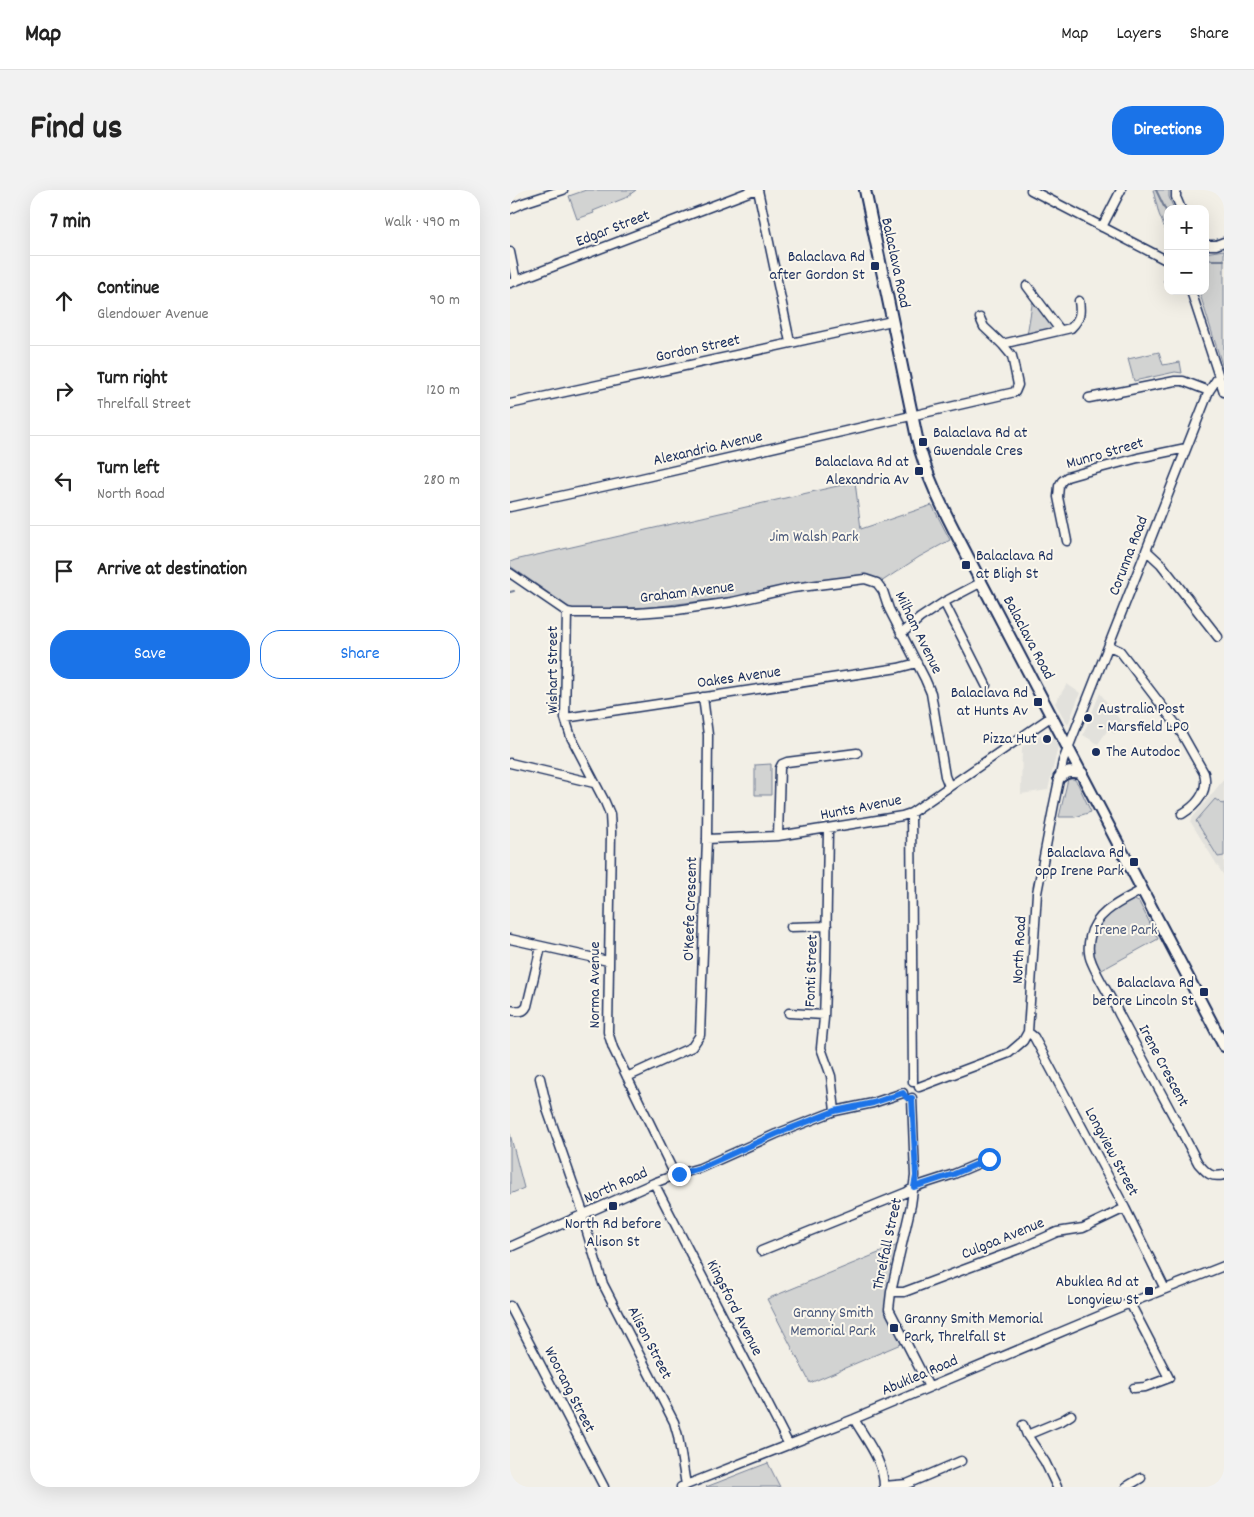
<!DOCTYPE html>
<meta charset="utf-8">
<style>
body{margin:0;font-family:Dekko,sans-serif;background:#f2f2f2;color:#222}
.controls{position:absolute;right:15px;top:15px;display:grid;overflow:hidden;border-radius:10px;box-shadow:0 5px 20px #0002}
.controls button{width:45px;height:45px;display:grid;place-items:center;padding:0;border:0;border-bottom:1px solid #e0e0e0;background:#fff;color:#222;font:25px sans-serif}
.stop{position:absolute;width:15px;height:15px;margin:-11px;border:4px solid #1a73e8;border-radius:50%;background:#fff}
.stop.end{background:#1a73e8;border-color:#fff;box-shadow:0 1px 5px #0008}
.list{margin:0;padding:0;list-style:none}
h2{display:flex;justify-content:space-between;align-items:center;height:65px;margin:0;padding:0 20px;font-size:21px}
h2 small{font-size:16px;font-weight:400;color:#767676}
.list li{display:grid;grid-template-columns:32px 1fr auto;gap:15px;align-items:center;box-sizing:border-box;height:90px;padding:0 20px;border-top:1px solid #e0e0e0}
.list b{display:block;font-size:19px;white-space:nowrap}
.list p{margin:0;font-size:16px;white-space:nowrap;color:#767676}
.list em{font-size:16px;font-style:normal;color:#767676}
.actions{display:flex;gap:10px;padding:15px 20px}
.actions a{flex:1;padding:11px 0;border:1px solid #1a73e8;border-radius:20px;text-align:center;font-size:18px;color:#1a73e8}
.actions .main{background:#1a73e8;color:#fff}
.icon{flex:none;width:28px;height:28px;fill:none;stroke:currentColor;stroke-width:2;stroke-linecap:round;stroke-linejoin:round}
.map{position:relative;flex:none;width:714px;height:1297px;overflow:hidden;border-radius:20px}
header{display:flex;align-items:center;gap:30px;box-sizing:border-box;height:70px;padding:0 25px;background:#fff;border-bottom:1px solid #e0e0e0}
header strong{font-size:24px}
nav{display:flex;gap:28px;margin-inline-start:auto;font-size:18px}
.intro{display:flex;align-items:center;justify-content:space-between;box-sizing:border-box;height:120px;padding:0 30px}
h1{margin:0;font-size:35px}
.button{padding:12px 22px;border-radius:20px;background:#1a73e8;color:#fff;font-size:18px;font-weight:700}
main{display:flex;gap:30px;padding:0 30px}
aside{flex:1;background:#fff;border-radius:20px;box-shadow:0 5px 20px #0002}
.map>svg:first-child{display:block}
</style>
<header>
<strong>Map</strong>
<nav><a>Map</a><a>Layers</a><a>Share</a></nav>
</header>
<div class="intro"><h1>Find us</h1><a class="button">Directions</a></div>
<main>
<aside>
<h2>7 min<small>Walk · 490 m</small></h2>
<ul class="list">
<li><svg class="icon" aria-label="ahead" viewBox="0 0 24 24"><path d="M12 20V5M6 11l6-6 6 6"/></svg><div><b>Continue</b><p>Glendower Avenue</p></div><em>90 m</em></li>
<li><svg class="icon" aria-label="right" viewBox="0 0 24 24"><path d="M7 20v-9h11M14 6l5 5-5 5"/></svg><div><b>Turn right</b><p>Threlfall Street</p></div><em>120 m</em></li>
<li><svg class="icon" aria-label="left" viewBox="0 0 24 24"><path d="M17 20v-9H6M10 6l-5 5 5 5"/></svg><div><b>Turn left</b><p>North Road</p></div><em>280 m</em></li>
<li><svg class="icon" aria-label="arrive" viewBox="0 0 24 24"><path d="M6 21V4h12l-3 4 3 4H6"/></svg><div><b>Arrive at destination</b></div></li>
</ul>
<div class="actions"><a class="main">Save</a><a>Share</a></div>
</aside>
<div class="map">
<svg width="714" height="1297" viewBox="0 0 714 1297">
<rect width="100%" height="100%" fill="#f2efe6"/>
<filter id="ink" filterUnits="userSpaceOnUse"><feTurbulence type="fractalNoise" baseFrequency=".02" numOctaves="2"/><feDisplacementMap in="SourceGraphic" scale="10" xChannelSelector="R" yChannelSelector="G"/><feConvolveMatrix kernelMatrix="1 2 1 2 8 2 1 2 1" color-interpolation-filters="sRGB"/></filter>
<g filter="url(#ink)">
<path fill="#e2e1dc" d="M 557,494 L 570,503 L 558,535 L 545,513 Z
M 590,503 L 612,533 L 604,544 L 599,538 L 588,554 L 573,545 Z
M 536,541 L 541,544 L 548,556 L 538,600 L 511,604 L 512,557 Z
M 714,589 L 714,686 L 680,631 Z"/>
<path fill="#d2d3d2" stroke="#768198" d="M 76,0 L 126,0 L 115,8 L 83,21 L 84,23 L 67,29 L 59,6 Z
M 643,0 L 659,0 L 659,7 L 664,19 L 658,19 L 658,46 L 649,24 Z
M 714,60 L 714,181 L 689,101 L 695,101 L 695,63 Z
M 523,109 L 544,138 L 517,145 Z
M 649,162 L 653,175 L 670,172 L 672,183 L 665,182 L 624,191 L 618,169 Z
M 345,292 L 351,339 L 422,315 L 440,350 L 409,367 L 371,392 L 309,392 L 283,394 L 232,406 L 142,417 L 63,420 L 0,376 L 0,372 L 5,370 Z
M 261,574 L 261,605 L 245,605 L 245,575 Z
M 558,589 L 564,589 L 568,594 L 581,622 L 565,627 L 549,627 Z
M 705,609 L 712,614 L 714,613 L 714,666 L 708,667 L 686,631 Z
M 624,710 L 629,712 L 648,749 L 590,781 C 578,758 580,737 602,721 C 608,717 617,714 624,710 Z
M 0,944 L 14,998 L 0,1004 Z
M 388,1055 L 378,1099 L 376,1117 L 393,1153 L 300,1193 L 257,1109 Z
M 258,1273 L 270,1297 L 196,1297 L 250,1276 Z"/>
<g fill="none" stroke-linecap="round" stroke-linejoin="round">
<path stroke="#707b93" stroke-width="2" d="M 646,0 L 658,25
M 695,68 L 702,70 L 714,70
M 654,91 L 658,89
M 0,402 L 4,401"/>
<g stroke="#1b2f5e" stroke-width="11">
<path id="minor" d="M 248,0 L 280,152
M 521,0 L 658,71
M 666,0 L 666,7 L 671,19
M 0,19 L 13,13 L 53,0
M 592,37 L 611,0
M 695,55 L 706,55 L 714,52
M 0,62 L 6,91
M 0,93 L 244,0
M 517,96 L 550,140
M 681,101 L 714,202
M 492,154 L 561,138 C 570,129 571,123 569,111
M 579,208 L 665,191 L 673,191 L 699,201
M 0,214 L 382,131
M 0,317 L 110,293 L 505,202 L 508,195 L 502,166 L 492,154 L 474,137 L 470,128
M 557,351 L 548,307 L 549,296 L 552,291 L 557,287 L 571,283 L 628,268 L 676,258
M 637,361 L 651,374 L 708,447
M 0,383 L 57,422 L 62,423 L 127,423 L 167,420 L 222,412 L 283,398 L 355,389 L 367,393 L 373,401 L 379,419 L 415,489 L 421,503 L 435,586 L 439,596
M 434,412 L 476,495
M 57,422 L 55,528 L 61,547 L 95,612 L 100,624 L 101,642 L 98,842 L 103,858 L 165,985
M 391,444 L 410,428 L 434,412 L 472,392
M 599,456 L 610,461 L 668,537 L 694,583 C 699,601 687,615 672,624
M 55,528 L 388,478 L 407,473
M 0,573 L 84,593
M 401,623 L 403,892
M 318,639 L 316,769 L 314,828 L 311,858 L 321,886 L 325,921
M 268,646 L 270,578 L 272,574 L 277,572 L 347,563
M 197,649 L 268,646 L 392,626 L 401,623 L 542,526
M 632,700 C 612,711 585,722 580,747 C 578,756 578,765 582,773 C 589,790 601,807 609,824 C 635,873 662,923 688,973 C 697,983 700,988 714,985
M 281,737 L 317,736
M 0,749 L 98,771
M 0,820 C 7,821 13,824 17,816 L 31,757
M 279,823 L 314,825
M 518,842 L 524,847 L 615,1018 L 655,1099
M 117,887 L 182,857 L 190,845 L 197,649 L 198,545 L 193,507
M 30,888 L 38,922 L 74,1025
M 409,897 L 499,863 L 513,851 L 518,842 L 527,703 L 544,614 L 553,571 L 699,201 L 709,186
M 402,908 L 405,986 L 401,1015 L 381,1102 L 379,1119 L 419,1197
M 144,993 L 279,1255
M 72,1026 L 93,1094 L 164,1232 L 168,1246 L 176,1295
M 0,1057 L 144,993 L 165,985 L 190,978 L 266,944 L 325,921 L 363,913 L 393,903
M 251,1061 L 397,1002 L 404,997 L 444,984 L 479,969
M 381,1102 L 394,1102 L 509,1059 L 547,1042 L 573,1038 L 615,1018
M 620,1113 L 659,1188 L 635,1197 L 624,1198
M 0,1116 L 94,1297
M 344,1229 C 356,1250 374,1271 374,1297
M 513,1235 L 517,1245 L 535,1272 L 547,1297
M 517,1245 L 553,1230 L 561,1225
M 374,1296 L 397,1294 L 451,1271
M 171,1297 L 344,1229 L 620,1113 L 714,1076
M 616,1297 L 631,1288"/>
</g>
<g stroke="#1b2f5e" stroke-width="14">
<path id="major" d="M 355,0 L 407,248 C 417,291 438,328 458,367 L 714,856
M 549,588 C 557,581 562,581 572,583"/>
</g>
<use href="#minor" stroke="#fbf7ec" stroke-width="8"/>
<use href="#major" stroke="#fbf7ec" stroke-width="10"/>
</g>
</g>
<g fill="none" stroke-linecap="round" stroke-linejoin="round" filter="url(#ink)">
<path stroke="#1a73e8" stroke-width="6" d="M 169,984 L 190,978 L 266,944 L 325,921 L 363,913 L 393,903 L 397,908 L 402,908 L 406,986 L 404,997 L 444,984 L 479,969"/>
</g>
<g fill="#1b2f5e" stroke="#fbf7ec" stroke-width="2">
<rect x="360" y="71" width="10" height="10" rx="2.5"/>
<rect x="408" y="247" width="10" height="10" rx="2.5"/>
<rect x="404" y="276" width="10" height="10" rx="2.5"/>
<rect x="451" y="370" width="10" height="10" rx="2.5"/>
<rect x="523" y="507" width="10" height="10" rx="2.5"/>
<circle cx="578" cy="528" r="5"/>
<circle cx="537" cy="549" r="5"/>
<circle cx="586" cy="562" r="5"/>
<rect x="619" y="667" width="10" height="10" rx="2.5"/>
<rect x="689" y="797" width="10" height="10" rx="2.5"/>
<rect x="98" y="1011" width="10" height="10" rx="2.5"/>
<rect x="634" y="1096" width="10" height="10" rx="2.5"/>
<rect x="379" y="1133" width="10" height="10" rx="2.5"/>
</g>
<g text-anchor="middle" dominant-baseline="central" stroke-width="4" stroke-linejoin="round" paint-order="stroke">
<g font-size="16" fill="#1b2f5e" stroke="#fbf7ec">
<text transform="translate(103 39) rotate(-21)">Edgar Street</text>
<text transform="translate(385 73) rotate(78)">Balaclava Road</text>
<text transform="translate(188 159) rotate(-12)">Gordon Street</text>
<text transform="translate(198 259) rotate(-13)">Alexandria Avenue</text>
<text transform="translate(595 264) rotate(-16)">Munro Street</text>
<text transform="translate(619 366) rotate(-69)">Corunna Road</text>
<text transform="translate(177 403) rotate(-7)">Graham Avenue</text>
<text transform="translate(408 443) rotate(64)">Milham Avenue</text>
<text transform="translate(518 448) rotate(62)">Balaclava Road</text>
<text transform="translate(43 480) rotate(-90)">Wishart Street</text>
<text transform="translate(229 488) rotate(-8)">Oakes Avenue</text>
<text transform="translate(351 618) rotate(-11)">Hunts Avenue</text>
<text transform="translate(181 719) rotate(-88)">O'Keefe Crescent</text>
<text transform="translate(510 760) rotate(-87)">North Road</text>
<text transform="translate(302 781) rotate(-88)">Fonti Street</text>
<text transform="translate(85 795) rotate(-90)">Norma Avenue</text>
<text transform="translate(653 876) rotate(62)">Irene Crescent</text>
<text transform="translate(601 962) rotate(62)">Longview Street</text>
<text transform="translate(106 996) rotate(-24)">North Road</text>
<text transform="translate(493 1049) rotate(-22)">Culgoa Avenue</text>
<text transform="translate(378 1054) rotate(-78)">Threlfall Street</text>
<text transform="translate(224 1118) rotate(63)">Kingsford Avenue</text>
<text transform="translate(139 1153) rotate(63)">Alison Street</text>
<text transform="translate(410 1186) rotate(-23)">Abuklea Road</text>
<text transform="translate(59 1200) rotate(63)">Woorang Street</text>
</g>
<g font-size="16" fill="#1b2f5e" stroke="#fbf7ec" text-anchor="end">
<text x="355" y="67">Balaclava Rd<tspan x="355" dy="18">after Gordon St</tspan></text>
<text x="423" y="243" text-anchor="start">Balaclava Rd at<tspan x="423" dy="18">Gwendale Cres</tspan></text>
<text x="399" y="272">Balaclava Rd at<tspan x="399" dy="18">Alexandria Av</tspan></text>
<text x="466" y="366" text-anchor="start">Balaclava Rd<tspan x="466" dy="18">at Bligh St</tspan></text>
<text x="518" y="503">Balaclava Rd<tspan x="518" dy="18">at Hunts Av</tspan></text>
<text x="588" y="519" text-anchor="start">Australia Post<tspan x="588" dy="18">- Marsfield LPO</tspan></text>
<text x="527" y="549">Pizza Hut</text>
<text x="596" y="562" text-anchor="start">The Autodoc</text>
<text x="614" y="663">Balaclava Rd<tspan x="614" dy="18">opp Irene Park</tspan></text>
<text x="684" y="793">Balaclava Rd<tspan x="684" dy="18">before Lincoln St</tspan></text>
<text x="103" y="1034" text-anchor="middle">North Rd before<tspan x="103" dy="18">Alison St</tspan></text>
<text x="629" y="1092">Abuklea Rd at<tspan x="629" dy="18">Longview St</tspan></text>
<text x="394" y="1129" text-anchor="start">Granny Smith Memorial<tspan x="394" dy="18">Park, Threlfall St</tspan></text>
</g>
<g font-size="16" fill="#49587b" stroke="#fbf7ec">
<text x="304" y="347">Jim Walsh Park</text>
<text x="616" y="740">Irene Park</text>
<text x="323" y="1123">Granny Smith<tspan x="323" dy="18">Memorial Park</tspan></text>
</g>
</g>
</svg>
<div class="controls">
<button>+</button>
<button>−</button>
</div>
<div class="stop" style="left:479px;top:969px"></div>
<div class="stop end" style="left:169px;top:984px"></div>
</div>
</main>
